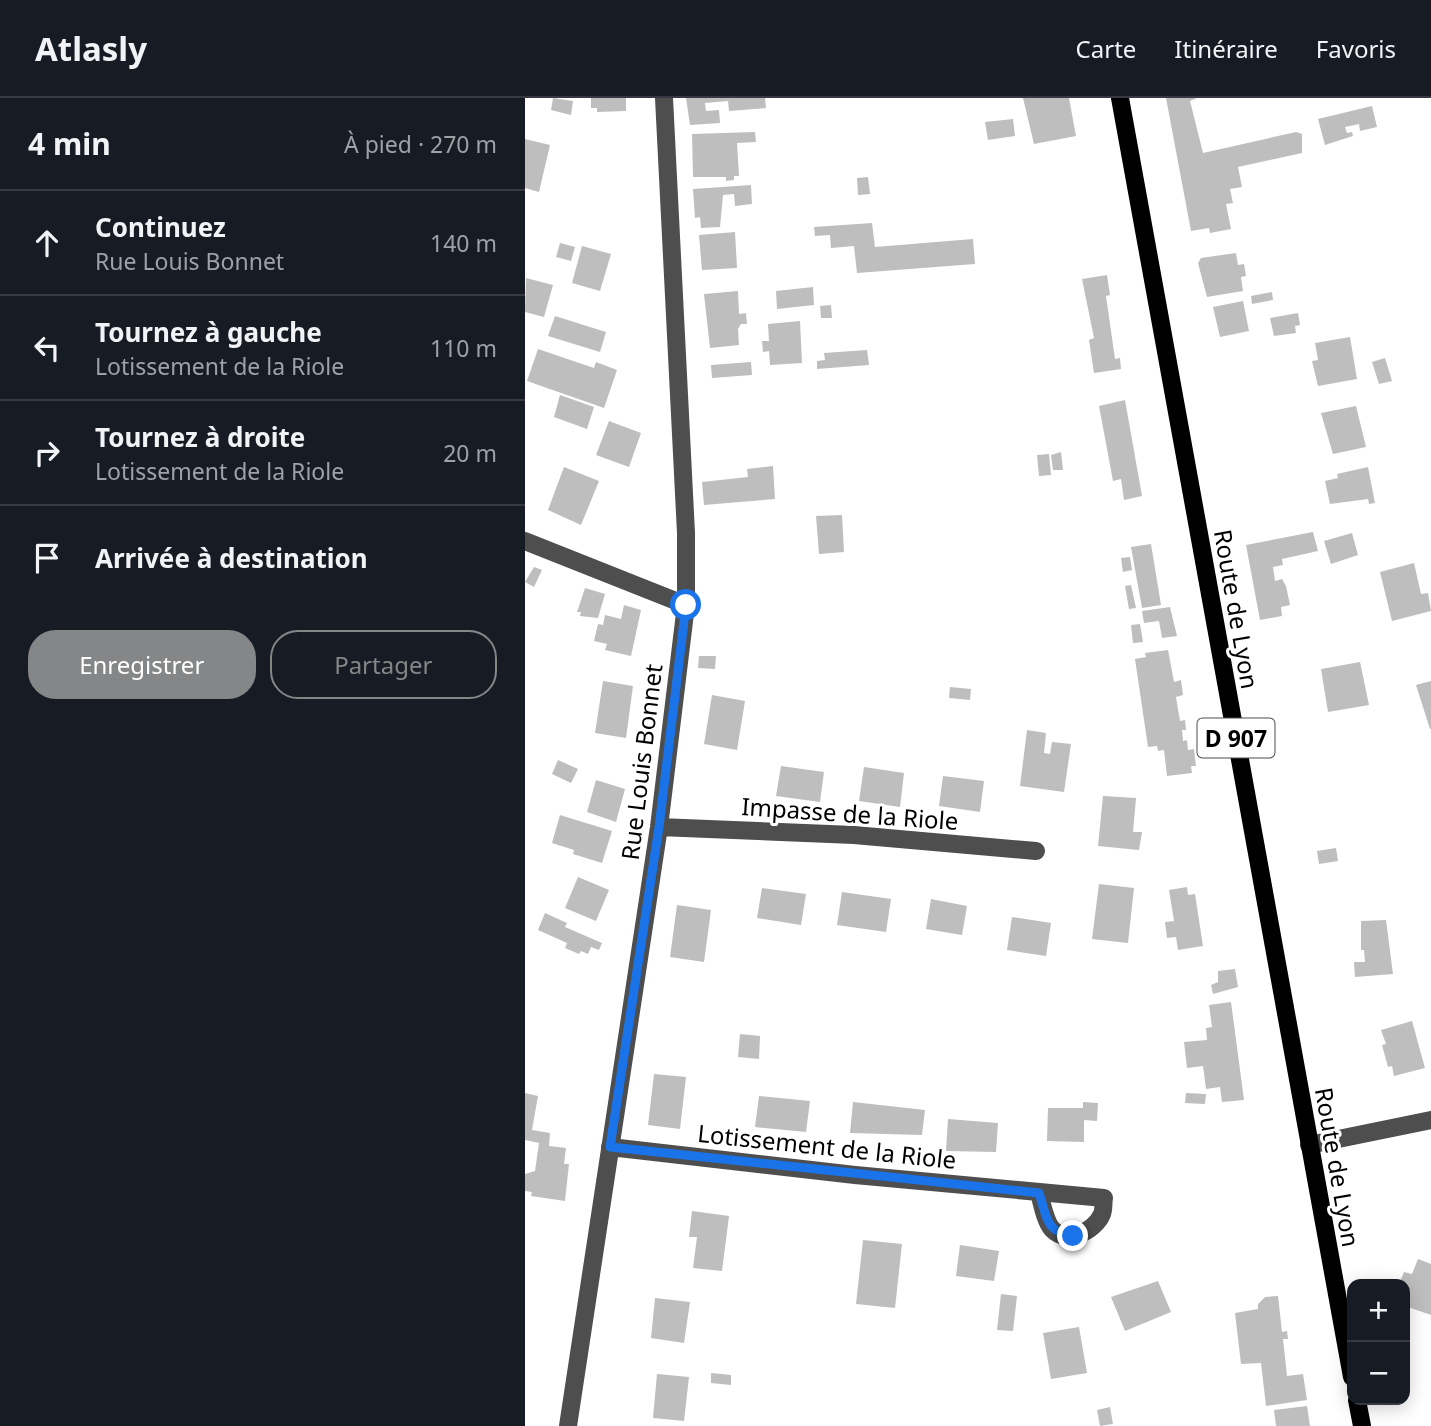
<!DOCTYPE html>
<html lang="fr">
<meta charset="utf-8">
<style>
body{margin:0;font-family:"Noto Sans",sans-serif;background:#20242c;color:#f1f3f6}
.controls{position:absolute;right:21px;bottom:21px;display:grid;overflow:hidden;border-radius:14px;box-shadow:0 4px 18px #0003}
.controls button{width:63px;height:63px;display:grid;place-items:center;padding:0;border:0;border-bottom:2px solid #363941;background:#171b24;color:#f1f3f6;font:35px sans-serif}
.stop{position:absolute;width:21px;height:21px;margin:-16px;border:5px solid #1a73e8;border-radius:50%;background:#fff}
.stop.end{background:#1a73e8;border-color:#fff;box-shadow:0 2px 7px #0008}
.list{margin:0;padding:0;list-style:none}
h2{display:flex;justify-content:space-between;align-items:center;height:91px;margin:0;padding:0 28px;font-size:30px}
h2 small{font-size:23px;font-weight:400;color:#9ea1a6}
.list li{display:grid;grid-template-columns:46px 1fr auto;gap:21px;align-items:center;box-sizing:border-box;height:105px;padding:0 28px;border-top:2px solid #363941}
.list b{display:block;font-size:26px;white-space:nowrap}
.list p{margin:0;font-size:23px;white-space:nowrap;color:#9ea1a6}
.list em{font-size:23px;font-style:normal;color:#9ea1a6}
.actions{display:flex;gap:14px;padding:21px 28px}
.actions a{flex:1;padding:16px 0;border:2px solid #858687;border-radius:28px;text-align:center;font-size:24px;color:#858687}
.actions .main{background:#858687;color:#fff}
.icon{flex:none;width:38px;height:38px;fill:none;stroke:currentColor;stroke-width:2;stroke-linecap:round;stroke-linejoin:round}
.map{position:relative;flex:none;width:906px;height:1328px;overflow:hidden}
header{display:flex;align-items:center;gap:42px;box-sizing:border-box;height:98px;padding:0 35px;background:#171b24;border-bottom:2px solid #363941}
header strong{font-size:33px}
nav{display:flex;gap:38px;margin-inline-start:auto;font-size:24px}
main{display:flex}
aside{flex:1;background:#171b24}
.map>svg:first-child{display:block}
</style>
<header>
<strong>Atlasly</strong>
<nav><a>Carte</a><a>Itinéraire</a><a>Favoris</a></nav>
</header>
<main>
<aside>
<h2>4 min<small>À pied · 270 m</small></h2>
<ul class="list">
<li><svg class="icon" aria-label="ahead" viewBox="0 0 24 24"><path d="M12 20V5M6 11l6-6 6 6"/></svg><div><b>Continuez</b><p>Rue Louis Bonnet</p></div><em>140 m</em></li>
<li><svg class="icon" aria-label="left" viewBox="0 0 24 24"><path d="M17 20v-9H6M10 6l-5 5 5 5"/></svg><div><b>Tournez à gauche</b><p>Lotissement de la Riole</p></div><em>110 m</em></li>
<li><svg class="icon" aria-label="right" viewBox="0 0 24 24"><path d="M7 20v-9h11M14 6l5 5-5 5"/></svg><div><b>Tournez à droite</b><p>Lotissement de la Riole</p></div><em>20 m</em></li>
<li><svg class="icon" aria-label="arrive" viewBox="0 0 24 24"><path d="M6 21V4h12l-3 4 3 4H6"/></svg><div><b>Arrivée à destination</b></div></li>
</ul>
<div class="actions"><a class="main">Enregistrer</a><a>Partager</a></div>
</aside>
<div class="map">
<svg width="906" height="1328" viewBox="0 0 906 1328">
<rect width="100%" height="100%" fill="#fff"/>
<path fill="#bebebe" d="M 28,0 L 48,3 L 46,17 L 26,12 Z
M 66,0 L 101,0 L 101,13 L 72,14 L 72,10 L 66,10 Z
M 161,0 L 240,0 L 241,10 L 204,13 L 203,3 L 180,5 L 181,13 L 194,12 L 195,25 L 165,27 Z
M 498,0 L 544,0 L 551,38 L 509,46 Z
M 641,0 L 672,0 L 665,3 L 678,55 L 771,34 L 777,36 L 777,55 L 713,69 L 717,89 L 705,91 L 708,105 L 701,106 L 706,131 L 685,135 L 684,130 L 666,133 Z
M 847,8 L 852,29 L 835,33 L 834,26 L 820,29 L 822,35 L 827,34 L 828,38 L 800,47 L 793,21 Z
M 488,21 L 490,38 L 463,42 L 460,24 Z
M 230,34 L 231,44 L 212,45 L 214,78 L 209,78 L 209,82 L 201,83 L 201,79 L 168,79 L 167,36 Z
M 0,41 L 25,47 L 14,94 L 0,90 Z
M 343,79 L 345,96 L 333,97 L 332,80 Z
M 226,87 L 227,106 L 210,108 L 209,96 L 198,97 L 195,129 L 176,130 L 175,119 L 170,120 L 168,91 Z
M 347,125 L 350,149 L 448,141 L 450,166 L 332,175 L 329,148 L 306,150 L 305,137 L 290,138 L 289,129 Z
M 210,134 L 212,170 L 177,172 L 174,137 Z
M 35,145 L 50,149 L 46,163 L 31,159 Z
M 57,148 L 86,156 L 75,193 L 47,185 Z
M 711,155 L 713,167 L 719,166 L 721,178 L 716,179 L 718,193 L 682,199 L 673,165 L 676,160 Z
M 582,177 L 585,197 L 581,198 L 590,261 L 595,260 L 596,271 L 569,275 L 564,242 L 569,240 L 557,181 Z
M 1,180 L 28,187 L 19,219 L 0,214 Z
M 288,189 L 289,207 L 252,211 L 251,193 Z
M 213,193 L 214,216 L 221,215 L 222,226 L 216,226 L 213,231 L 214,247 L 185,250 L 179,196 Z
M 747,194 L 748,202 L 727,206 L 726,198 Z
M 718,203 L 724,233 L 695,239 L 688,209 Z
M 306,207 L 307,220 L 296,220 L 295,208 Z
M 773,215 L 775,227 L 770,228 L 771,235 L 749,238 L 745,220 Z
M 30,218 L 81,234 L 75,254 L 23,238 Z
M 275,223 L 277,265 L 245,267 L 244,253 L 238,254 L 237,243 L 244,243 L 243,226 Z
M 825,239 L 832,281 L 793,288 L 787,263 L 793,262 L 790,245 Z
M 13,251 L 69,270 L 71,264 L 92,272 L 79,310 L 2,283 Z
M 342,252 L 344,267 L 292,271 L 292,263 L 300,262 L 299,255 Z
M 860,260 L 867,283 L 854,286 L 847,264 Z
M 226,264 L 227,277 L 187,280 L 186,267 Z
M 35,297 L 69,309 L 62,331 L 29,319 Z
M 600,302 L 617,398 L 599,402 L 596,381 L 588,383 L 574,308 Z
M 831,308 L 841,349 L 808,356 L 796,315 Z
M 84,323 L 116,335 L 104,369 L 71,357 Z
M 536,354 L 538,372 L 528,372 L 526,357 Z
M 524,356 L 526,377 L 514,378 L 512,357 Z
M 248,368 L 250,401 L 179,407 L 177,384 L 223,379 L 222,371 Z
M 39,369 L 74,383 L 56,427 L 23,412 Z
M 843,369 L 850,405 L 844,406 L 843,401 L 805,406 L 800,383 L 813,380 L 812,376 Z
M 317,417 L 319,454 L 294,456 L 291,418 Z
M 788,434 L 793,453 L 757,461 L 758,467 L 748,469 L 750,483 L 757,481 L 761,488 L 765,507 L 756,509 L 757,518 L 735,522 L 721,447 Z
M 827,435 L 833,457 L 806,466 L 799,443 Z
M 626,446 L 636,507 L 617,510 L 606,449 Z
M 605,459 L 607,472 L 598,474 L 596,460 Z
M 889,465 L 896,496 L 903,495 L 906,513 L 867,523 L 855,474 Z
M 9,469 L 17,472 L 9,489 L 0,484 Z
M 606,487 L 611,510 L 604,511 L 600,488 Z
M 60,490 L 80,496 L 73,520 L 55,518 L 56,514 L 52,514 Z
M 99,507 L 116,512 L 106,558 L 80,552 L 82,546 L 69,543 L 73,526 L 78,527 L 80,517 L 96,521 Z
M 645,509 L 652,538 L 637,540 L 634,523 L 619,525 L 617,513 Z
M 615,526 L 618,544 L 608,545 L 606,527 Z
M 643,552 L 649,584 L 656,582 L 658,597 L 651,599 L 655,623 L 660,622 L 661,632 L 657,632 L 658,643 L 662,642 L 663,652 L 669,651 L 671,668 L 666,668 L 667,675 L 642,678 L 639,652 L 633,653 L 632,648 L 623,649 L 610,561 L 621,559 L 620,555 Z
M 174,558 L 191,558 L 190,571 L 173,570 Z
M 835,564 L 844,607 L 803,614 L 796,571 Z
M 78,583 L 108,588 L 101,640 L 70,635 Z
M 906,583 L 906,631 L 905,631 L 891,587 Z
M 425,589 L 446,591 L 445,602 L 424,600 Z
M 187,597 L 220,603 L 212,652 L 179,646 Z
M 502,632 L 521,635 L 519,655 L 525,656 L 527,644 L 546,646 L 539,694 L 495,688 Z
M 33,662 L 53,671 L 46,685 L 27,676 Z
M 256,668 L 299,674 L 295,704 L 251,698 Z
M 339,669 L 379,675 L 375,709 L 334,703 Z
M 418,678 L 459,683 L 455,714 L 414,708 Z
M 71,682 L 100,691 L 91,724 L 62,714 Z
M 578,698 L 611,700 L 608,734 L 617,734 L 614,752 L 573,748 Z
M 35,717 L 87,733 L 77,765 L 48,756 L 49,752 L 27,745 Z
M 811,750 L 813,763 L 794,766 L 792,753 Z
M 53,779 L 84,792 L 71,823 L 40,810 Z
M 574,786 L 609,790 L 603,845 L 567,841 Z
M 662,789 L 663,797 L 670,796 L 678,848 L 653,852 L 651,839 L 642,840 L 640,824 L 649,823 L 644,792 Z
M 237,790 L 281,796 L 276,827 L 232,820 Z
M 317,794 L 366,801 L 361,834 L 312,827 Z
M 406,801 L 442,808 L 437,837 L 401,831 Z
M 152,807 L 186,812 L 179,864 L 145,859 Z
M 20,815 L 42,825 L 40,829 L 77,845 L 74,852 L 66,849 L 63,856 L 56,853 L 54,856 L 40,850 L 42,845 L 13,832 Z
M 487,819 L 526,825 L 521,858 L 482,852 Z
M 861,822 L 868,876 L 830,879 L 829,864 L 840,864 L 839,852 L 836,852 L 836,823 Z
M 710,871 L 713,889 L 688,896 L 686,887 L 693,884 L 693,873 Z
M 706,904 L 719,1002 L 697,1004 L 695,989 L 681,991 L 678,968 L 662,970 L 659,944 L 682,942 L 681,930 L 687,929 L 684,907 Z
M 887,923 L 900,970 L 869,978 L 867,968 L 863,969 L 857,947 L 861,946 L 856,932 Z
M 215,936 L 235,938 L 234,961 L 213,959 Z
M 129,976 L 161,979 L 155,1031 L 123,1027 Z
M 0,995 L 13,998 L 7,1032 L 25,1035 L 24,1048 L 41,1050 L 39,1066 L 44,1066 L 40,1103 L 6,1098 L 7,1094 L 0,1093 L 0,1076 L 10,1073 L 14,1045 L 0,1042 Z
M 661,995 L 681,996 L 680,1006 L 660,1005 Z
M 234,998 L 285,1003 L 281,1034 L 230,1029 Z
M 328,1004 L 400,1012 L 397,1037 L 325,1035 Z
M 558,1004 L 573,1005 L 572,1023 L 559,1022 L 559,1044 L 522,1043 L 523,1010 L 558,1010 Z
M 423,1021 L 473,1025 L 471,1054 L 421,1053 Z
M 167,1113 L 204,1118 L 197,1173 L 168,1170 L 172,1139 L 164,1139 Z
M 338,1142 L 377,1146 L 370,1210 L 331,1206 Z
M 435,1147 L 474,1153 L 469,1183 L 431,1178 Z
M 893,1161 L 906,1166 L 906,1217 L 880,1208 L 880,1186 L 874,1186 L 879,1174 L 887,1176 Z
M 633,1183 L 646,1214 L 600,1233 L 586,1199 Z
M 476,1196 L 492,1198 L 488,1233 L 472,1232 Z
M 753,1198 L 757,1234 L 762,1233 L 763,1241 L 758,1241 L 762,1278 L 778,1276 L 782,1302 L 741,1308 L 736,1265 L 716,1266 L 710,1215 L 733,1211 L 733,1206 L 740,1199 Z
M 130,1200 L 165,1204 L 159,1245 L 126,1240 Z
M 554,1229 L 562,1275 L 526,1281 L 518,1235 Z
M 186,1275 L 206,1277 L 206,1287 L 186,1285 Z
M 132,1276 L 164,1279 L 159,1323 L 128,1320 Z
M 782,1308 L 785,1328 L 751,1328 L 749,1312 Z
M 585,1309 L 588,1326 L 575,1328 L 572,1312 Z"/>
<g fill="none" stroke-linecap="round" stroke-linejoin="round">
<path stroke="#4e4e4e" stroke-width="18" d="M 0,443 L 161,507
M 134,729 L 329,737 L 511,753
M 784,1047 L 906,1022
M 85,1049 L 330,1077 L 579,1100 C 578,1104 579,1112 577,1116 C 570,1133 542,1147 527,1131 C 520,1123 517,1105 514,1095
M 43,1328 L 134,729 L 161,507 L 161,435 L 139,0"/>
<path stroke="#000" stroke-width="18" d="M 595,0 L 827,1279
M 832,1302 L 837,1328"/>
</g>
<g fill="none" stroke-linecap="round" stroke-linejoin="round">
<path stroke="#1a73e8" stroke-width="9" d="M 161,507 L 134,729 L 85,1049 L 514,1095 C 522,1119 520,1134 548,1138"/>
</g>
<g text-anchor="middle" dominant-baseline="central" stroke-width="6" stroke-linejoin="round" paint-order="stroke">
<rect fill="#fff" stroke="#4c4c4c" stroke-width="2" x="672.5" y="620.5" width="77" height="39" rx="5"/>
<g font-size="23" font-weight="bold" fill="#000">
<text x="711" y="640">D 907</text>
</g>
<g font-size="24" fill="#000" stroke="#fff">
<text transform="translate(712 511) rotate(80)">Route de Lyon</text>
<text transform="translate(116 664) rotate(-83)">Rue Louis Bonnet</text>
<text transform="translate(325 715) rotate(4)">Impasse de la Riole</text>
<text transform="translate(302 1048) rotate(6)">Lotissement de la Riole</text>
<text transform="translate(813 1069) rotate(80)">Route de Lyon</text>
</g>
</g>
</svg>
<div class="controls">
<button>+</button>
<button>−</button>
</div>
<div class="stop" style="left:161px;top:507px"></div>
<div class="stop end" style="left:548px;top:1138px"></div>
</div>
</main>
